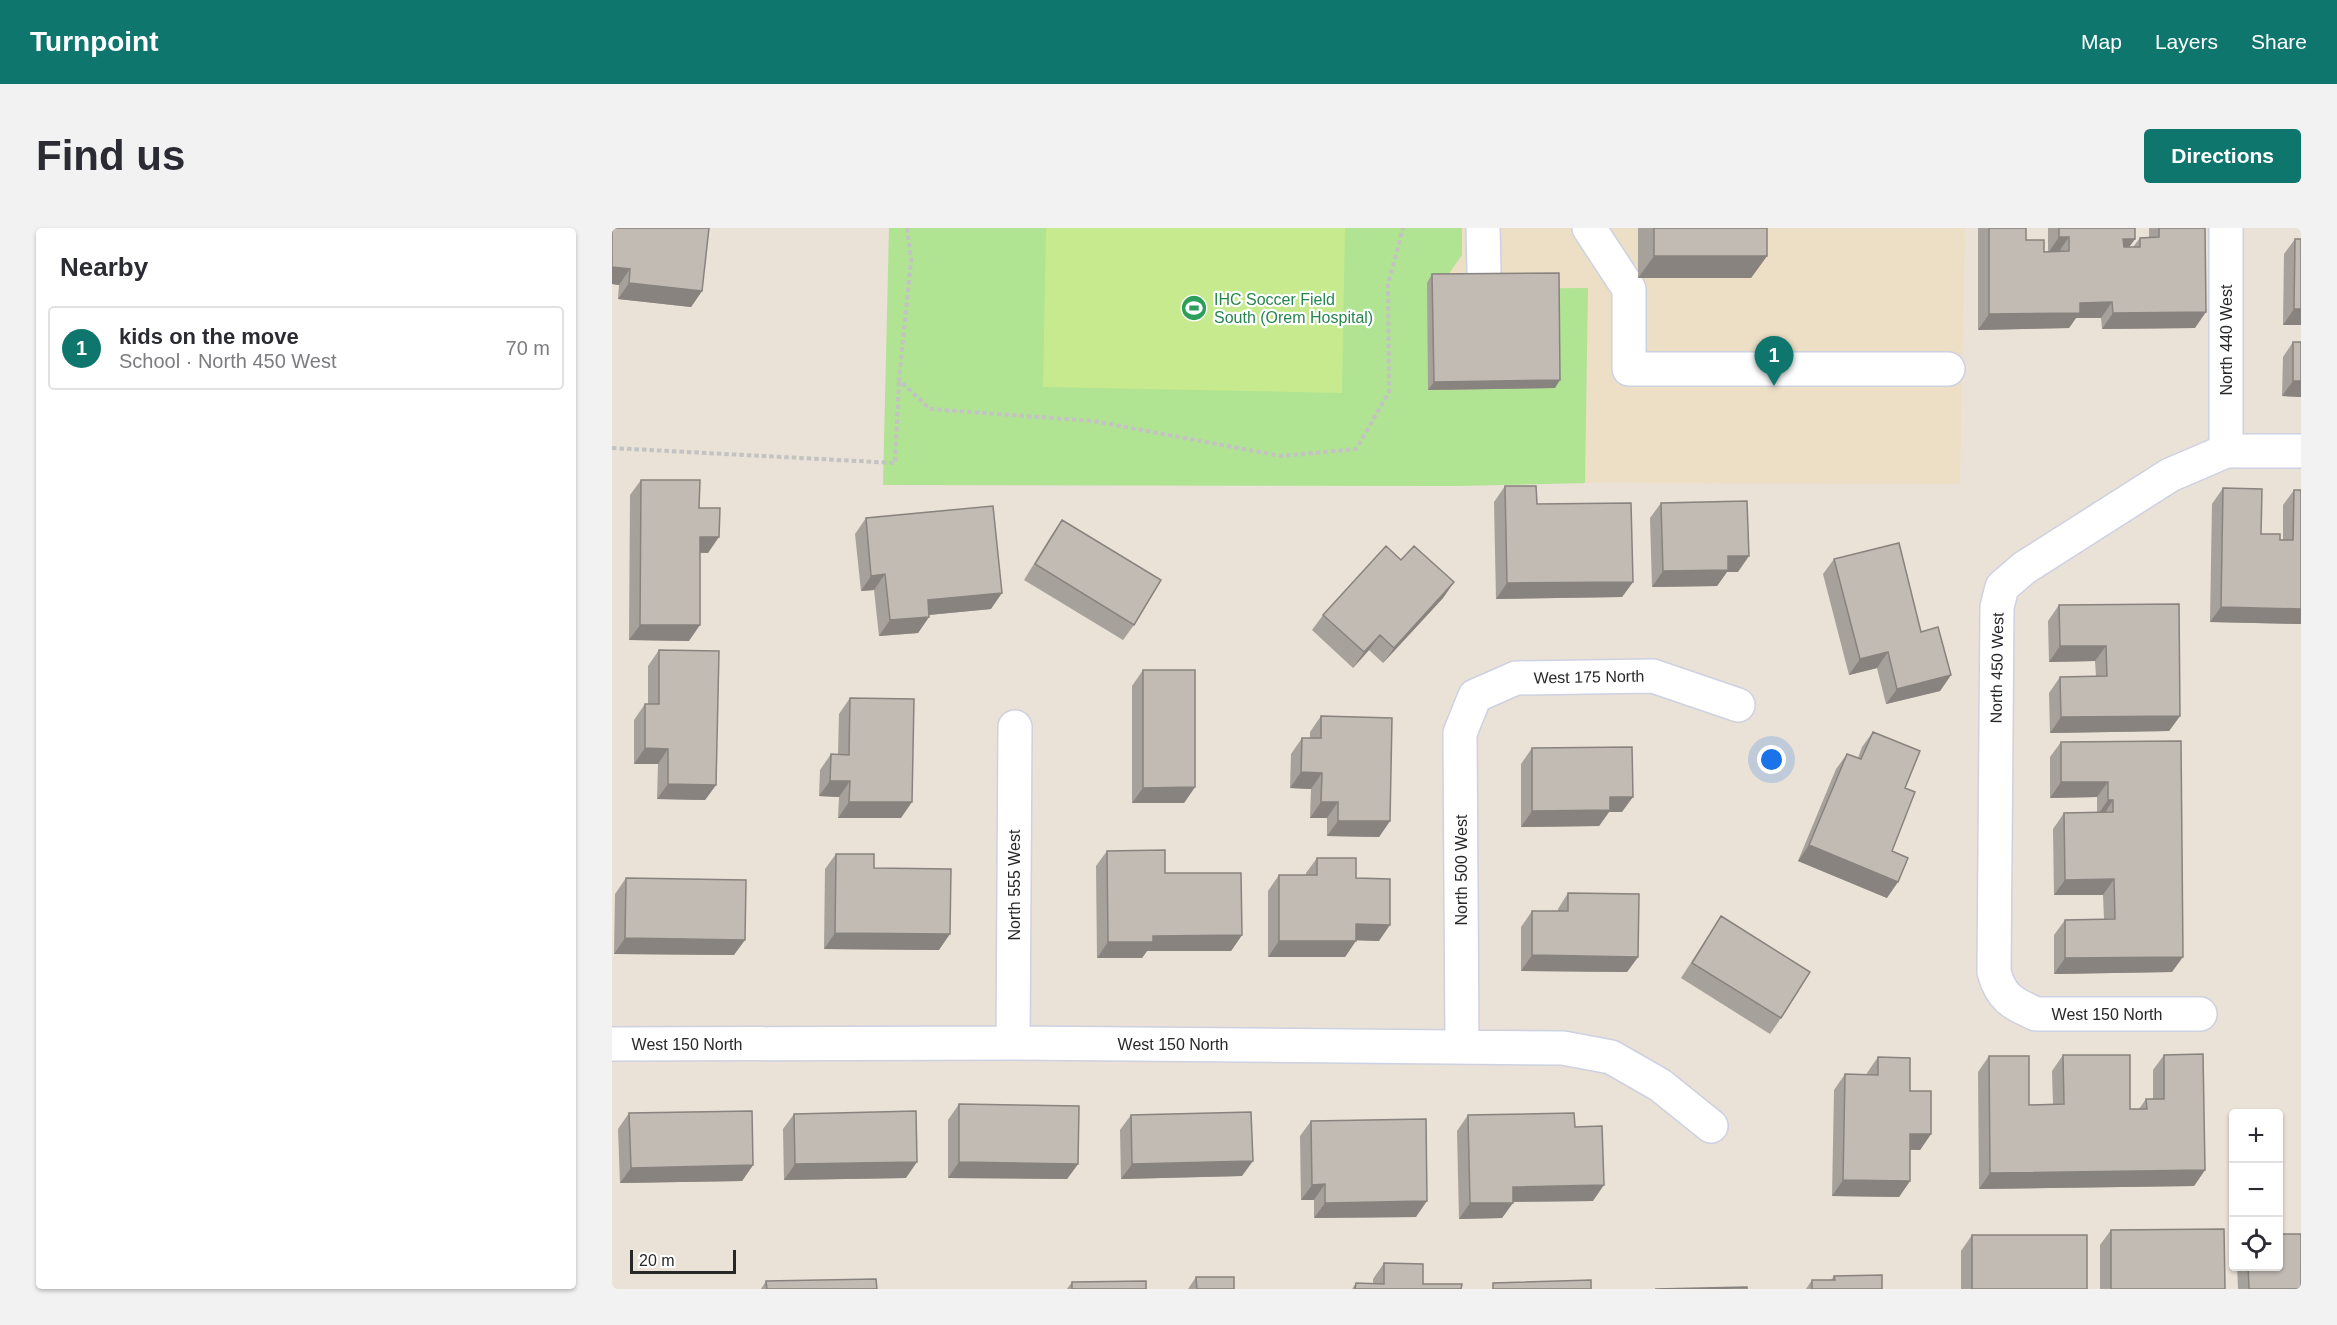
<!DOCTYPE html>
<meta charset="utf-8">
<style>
body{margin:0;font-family:Arial,sans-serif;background:#f2f2f3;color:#2b2b33}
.controls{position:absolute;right:18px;bottom:18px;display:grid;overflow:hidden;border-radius:6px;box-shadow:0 2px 4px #0004}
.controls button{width:54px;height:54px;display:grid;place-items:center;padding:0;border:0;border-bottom:2px solid #e1e1e2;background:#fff;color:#2b2b33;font:30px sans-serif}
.scale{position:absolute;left:18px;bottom:15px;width:106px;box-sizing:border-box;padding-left:6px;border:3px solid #272727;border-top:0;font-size:16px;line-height:21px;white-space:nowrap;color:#272727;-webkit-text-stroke:4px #fff;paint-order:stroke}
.you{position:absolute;left:1160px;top:532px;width:21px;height:21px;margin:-15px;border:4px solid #fff;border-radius:50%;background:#1a73e8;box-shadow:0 0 0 9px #1a73e833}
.badge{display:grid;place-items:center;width:39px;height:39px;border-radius:50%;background:#0f766e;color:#fff;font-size:20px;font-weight:700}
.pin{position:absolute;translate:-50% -50px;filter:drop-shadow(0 2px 3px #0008)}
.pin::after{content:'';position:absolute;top:32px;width:21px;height:18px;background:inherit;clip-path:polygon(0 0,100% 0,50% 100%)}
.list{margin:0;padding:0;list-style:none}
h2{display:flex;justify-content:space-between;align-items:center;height:78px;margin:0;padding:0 24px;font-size:26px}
h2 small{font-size:20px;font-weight:400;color:#7c7c81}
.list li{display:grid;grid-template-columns:39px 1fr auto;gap:18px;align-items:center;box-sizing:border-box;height:84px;margin:0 12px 12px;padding:0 12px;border:2px solid #e1e1e2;border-radius:6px}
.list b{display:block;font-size:22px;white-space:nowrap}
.list p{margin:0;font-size:20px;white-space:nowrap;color:#7c7c81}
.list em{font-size:20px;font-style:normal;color:#7c7c81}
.icon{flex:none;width:33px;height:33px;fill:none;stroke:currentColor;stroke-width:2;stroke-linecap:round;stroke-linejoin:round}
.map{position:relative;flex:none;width:1689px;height:1061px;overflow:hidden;border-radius:6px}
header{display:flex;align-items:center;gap:36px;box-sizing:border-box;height:84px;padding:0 30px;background:#0f766e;color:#fff}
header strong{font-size:28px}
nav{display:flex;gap:33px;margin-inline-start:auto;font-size:21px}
.intro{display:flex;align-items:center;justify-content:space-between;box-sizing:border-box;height:144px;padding:0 36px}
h1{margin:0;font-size:42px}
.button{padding:15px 27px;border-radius:6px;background:#0f766e;color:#fff;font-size:21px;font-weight:700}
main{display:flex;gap:36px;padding:0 36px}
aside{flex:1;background:#fff;border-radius:6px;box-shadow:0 2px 4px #0004}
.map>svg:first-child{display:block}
</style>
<header>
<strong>Turnpoint</strong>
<nav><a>Map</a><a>Layers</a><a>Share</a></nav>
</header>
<div class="intro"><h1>Find us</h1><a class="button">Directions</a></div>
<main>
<aside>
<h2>Nearby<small></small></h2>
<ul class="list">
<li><span class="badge">1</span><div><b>kids on the move</b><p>School · North 450 West</p></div><em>70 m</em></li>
</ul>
</aside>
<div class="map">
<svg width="1689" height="1061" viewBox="0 0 1689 1061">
<rect width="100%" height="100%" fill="#eae1d7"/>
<path fill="#eddfc6" d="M 850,0 L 1353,0 L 1348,256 L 973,255 L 976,61 L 826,61 L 850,27 Z"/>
<path fill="#b0e392" d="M 277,0 L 850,0 L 850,27 L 826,61 L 976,60 L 973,255 L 845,258 L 271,257 Z"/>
<path fill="#c6ea8d" d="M 434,0 L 733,0 L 730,165 L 431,159 Z"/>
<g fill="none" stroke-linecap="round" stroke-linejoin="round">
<g stroke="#cdd1e1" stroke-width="36">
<path id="minor" d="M 871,0 L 872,43
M 977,0 L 1017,61 L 1017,141 L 1336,141
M 1614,0 L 1614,223
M 1588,786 L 1424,786 C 1400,775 1389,770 1382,744 L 1385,379 L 1390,359 L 1412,340 L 1558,247 L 1614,223 L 1689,223
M 401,815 L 403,499
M 0,816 L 401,815 L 951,820 L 999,829 L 1048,857 L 1099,898
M 850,818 L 848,505 L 863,468 L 904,450 L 1041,448 L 1126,477"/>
</g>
<path stroke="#c3c3c3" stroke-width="4" stroke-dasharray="4.5 3" stroke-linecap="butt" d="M 295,0 L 299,32 L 287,152 L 318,181 L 481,193 L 669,228 L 744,221 L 777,164 L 776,56 L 791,0
M 0,220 L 283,235 L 287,153"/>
<use href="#minor" stroke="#fff" stroke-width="33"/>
</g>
<path fill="#a7a19b" d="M 0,0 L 90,63 L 79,79 L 6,71 L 7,57 L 0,56 Z
M 1026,0 L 1155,0 L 1155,28 L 1139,50 L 1026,50 Z
M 1366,0 L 1414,0 L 1414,12 L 1432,24 L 1436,23 L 1436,0 L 1523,0 L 1523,11 L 1517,19 L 1521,19 L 1528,10 L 1537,10 L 1537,0 L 1593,0 L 1583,100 L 1490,101 L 1489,90 L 1464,90 L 1457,100 L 1366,102 Z
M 1683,11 L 1689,97 L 1671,97 L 1672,26 Z
M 820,46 L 943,160 L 816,162 L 815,55 Z
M 1681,114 L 1689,169 L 1670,168 L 1671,129 Z
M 29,252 L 87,280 L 96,325 L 88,325 L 77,413 L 17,412 L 18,267 Z
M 893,258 L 925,276 L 1021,354 L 1010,369 L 884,371 L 882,274 Z
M 1611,260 L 1649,306 L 1671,312 L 1671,277 L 1682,262 L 1689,396 L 1598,394 L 1600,276 Z
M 1049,275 L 1126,344 L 1115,344 L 1105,358 L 1040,359 L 1038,290 Z
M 254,290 L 379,381 L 317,387 L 317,389 L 306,405 L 267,408 L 262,362 L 249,363 L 243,306 Z
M 450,292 L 522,397 L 511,412 L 412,352 L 439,308 Z
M 1222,331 L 1309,404 L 1339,447 L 1328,463 L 1274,476 L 1265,440 L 1237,447 L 1211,346 Z
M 789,332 L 842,354 L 831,370 L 771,435 L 757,422 L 741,440 L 700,402 L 711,387 Z
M 1567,376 L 1568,488 L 1557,503 L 1438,505 L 1437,465 L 1448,449 L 1484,448 L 1483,433 L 1437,434 L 1436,393 L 1447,377 Z
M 47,422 L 104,557 L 93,572 L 45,571 L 46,536 L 22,536 L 22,492 L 33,476 L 36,476 L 36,438 Z
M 531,442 L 583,559 L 572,575 L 520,575 L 520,458 Z
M 238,470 L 289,590 L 226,590 L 227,569 L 207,568 L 208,542 L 219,526 L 226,526 L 227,486 Z
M 709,488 L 778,593 L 767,609 L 715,608 L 715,590 L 698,590 L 699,561 L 678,560 L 679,526 L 690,510 L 698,510 L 698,504 Z
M 1261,504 L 1293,560 L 1280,623 L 1275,670 L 1186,633 L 1224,541 L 1235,526 L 1246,530 L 1250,519 Z
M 1569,513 L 1560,744 L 1442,746 L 1442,707 L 1453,692 L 1492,691 L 1491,667 L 1442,667 L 1441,601 L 1452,585 L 1485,585 L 1485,569 L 1438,570 L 1438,529 L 1449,514 Z
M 920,520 L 1010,584 L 997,584 L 987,598 L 909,599 L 909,536 Z
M 495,623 L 553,645 L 630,707 L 619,723 L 535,723 L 530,730 L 485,730 L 484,638 Z
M 224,626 L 262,640 L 327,722 L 212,721 L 213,641 Z
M 705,630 L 744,650 L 767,713 L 744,712 L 733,729 L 656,729 L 656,663 L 667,647 L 694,647 L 694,645 Z
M 14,650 L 122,727 L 2,726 L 3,666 Z
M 956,665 L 1026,729 L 1015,744 L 909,743 L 909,699 L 920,683 L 946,683 L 946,681 Z
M 1109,688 L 1169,790 L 1158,806 L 1069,750 Z
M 1451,827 L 1518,881 L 1527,881 L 1534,871 L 1541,871 L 1541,842 L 1552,827 L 1593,942 L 1582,958 L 1367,961 L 1366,844 L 1377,828 L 1417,877 L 1441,876 L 1440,843 Z
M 1266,829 L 1298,863 L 1319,906 L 1308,922 L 1298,922 L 1298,953 L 1287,969 L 1220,968 L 1222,862 L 1233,846 L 1255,846 L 1255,845 Z
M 347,876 L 466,936 L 455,951 L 336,950 L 336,892 Z
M 17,885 L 141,937 L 130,953 L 8,955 L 6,901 Z
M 182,886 L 294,950 L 172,952 L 171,901 Z
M 519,887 L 630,948 L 509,951 L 508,902 Z
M 856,887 L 963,899 L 981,973 L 901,974 L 890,990 L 847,991 L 845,903 Z
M 699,893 L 804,989 L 702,990 L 702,972 L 689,972 L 688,908 Z
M 1499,1002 L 1613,1061 L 1488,1061 L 1488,1017 Z
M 1360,1007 L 1475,1061 L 1349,1061 L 1349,1023 Z
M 772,1035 L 811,1056 L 849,1061 L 740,1061 L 744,1055 L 761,1056 L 761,1051 Z
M 1625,1038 L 1666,1038 L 1689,1061 L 1626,1061 Z
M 1222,1048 L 1270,1061 L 1194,1061 L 1200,1052 L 1219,1052 Z
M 584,1049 L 622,1061 L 576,1061 Z
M 154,1053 L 155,1061 L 149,1061 Z
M 460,1054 L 534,1061 L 455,1061 Z"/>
<path fill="#88837e" d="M 1447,9 L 1457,9 L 1446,25 L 1436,25 Z
M 1511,11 L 1523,11 L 1512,26 Z
M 1042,28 L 1155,28 L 1139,50 L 1026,50 Z
M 0,39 L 18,41 L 7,57 L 0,56 Z
M 17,55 L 90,63 L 79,79 L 6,71 Z
M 1500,74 L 1489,90 L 1464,90 L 1457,100 L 1366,102 L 1377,86 L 1468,75 Z
M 1682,81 L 1689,81 L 1689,97 L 1671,97 Z
M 1594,84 L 1583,100 L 1490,101 L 1501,85 Z
M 948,152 L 943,160 L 816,162 L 822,154 Z
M 1681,153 L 1689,153 L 1689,169 L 1670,168 Z
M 88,309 L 107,309 L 96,325 L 78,324 Z
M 1116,328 L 1137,328 L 1126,344 L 1115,344 L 1105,358 L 1040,359 L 1051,343 Z
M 273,346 L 262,362 L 249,363 L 259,348 Z
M 842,354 L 831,370 L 771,435 L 782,420 Z
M 1021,354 L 1010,369 L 884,371 L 895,355 Z
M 390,365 L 379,381 L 305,388 L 316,372 Z
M 1609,379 L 1689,381 L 1689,396 L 1598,394 Z
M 317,389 L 306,405 L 267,408 L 278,392 Z
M 28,397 L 88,397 L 77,413 L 17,412 Z
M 768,407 L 757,422 L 741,440 L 752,424 Z
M 1448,418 L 1494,418 L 1483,433 L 1437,434 Z
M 1276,424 L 1265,440 L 1237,447 L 1248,431 Z
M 1339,447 L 1328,463 L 1274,476 L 1285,461 Z
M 1568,488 L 1557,503 L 1438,505 L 1449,489 Z
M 33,520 L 56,521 L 46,536 L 22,536 Z
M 689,544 L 710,545 L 699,561 L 678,560 Z
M 218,553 L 238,553 L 227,569 L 207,568 Z
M 1449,554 L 1496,554 L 1485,569 L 1438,570 Z
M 56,556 L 104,557 L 93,572 L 45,571 Z
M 583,559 L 572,575 L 520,575 L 531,560 Z
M 998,569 L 1021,569 L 1010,584 L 997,584 L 987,598 L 909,599 L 920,583 Z
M 1496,572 L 1501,572 L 1491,588 L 1485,588 Z
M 237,574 L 300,574 L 289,590 L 226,590 Z
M 709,574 L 726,574 L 715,590 L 698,590 Z
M 726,593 L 778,593 L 767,609 L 715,608 Z
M 1197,617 L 1286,654 L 1275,670 L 1186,633 Z
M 1502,651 L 1491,667 L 1442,667 L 1453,652 Z
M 744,696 L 778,697 L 767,713 L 733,712 Z
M 223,705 L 338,706 L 327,722 L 212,721 Z
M 630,707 L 619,723 L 535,723 L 530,730 L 485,730 L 496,714 L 541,708 Z
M 13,710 L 133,712 L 122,727 L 2,726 Z
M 667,713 L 744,713 L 733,729 L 656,729 Z
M 920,727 L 1026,729 L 1015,744 L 909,743 Z
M 1571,729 L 1560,744 L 1442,746 L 1453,730 Z
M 1298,906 L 1319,906 L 1308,922 L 1287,921 Z
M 641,933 L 630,948 L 509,951 L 520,936 Z
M 305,934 L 294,950 L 172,952 L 183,936 Z
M 347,934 L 466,936 L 455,951 L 336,950 Z
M 141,937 L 130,953 L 8,955 L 19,940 Z
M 1593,942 L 1582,958 L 1367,961 L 1378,945 Z
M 1231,952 L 1298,953 L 1287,969 L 1220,968 Z
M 713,956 L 702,972 L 689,972 L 700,957 Z
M 992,957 L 981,973 L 890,974 L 901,959 Z
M 815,973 L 804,989 L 702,990 L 713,975 Z
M 858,975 L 901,975 L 890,990 L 847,991 Z"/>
<path fill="#c2bbb4" stroke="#88837e" stroke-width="1.5" d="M 0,0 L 97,0 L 90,63 L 17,55 L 18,41 L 0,39 Z
M 1042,0 L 1155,0 L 1155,28 L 1042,28 Z
M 1377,0 L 1414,0 L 1414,12 L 1432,12 L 1432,24 L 1457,23 L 1457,9 L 1447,9 L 1447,0 L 1523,0 L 1523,11 L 1511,11 L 1512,19 L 1528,19 L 1528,10 L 1547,9 L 1547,0 L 1593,0 L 1594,84 L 1501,85 L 1500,74 L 1468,75 L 1468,85 L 1377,86 Z
M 1683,11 L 1689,11 L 1689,81 L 1682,81 Z
M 947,45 L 948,152 L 822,154 L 820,46 Z
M 1681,114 L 1689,114 L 1689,153 L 1681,153 Z
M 29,252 L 88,252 L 87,280 L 108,280 L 107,309 L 88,309 L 88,397 L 28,397 Z
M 893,258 L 924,258 L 925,276 L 1019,275 L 1021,354 L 895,355 Z
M 1611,260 L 1650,261 L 1649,306 L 1668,306 L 1668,312 L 1681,312 L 1682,262 L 1689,262 L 1689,381 L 1609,379 Z
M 1135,273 L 1137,328 L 1116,328 L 1116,342 L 1051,343 L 1049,275 Z
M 381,278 L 390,365 L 316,372 L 317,389 L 278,392 L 273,346 L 259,348 L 254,290 Z
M 450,292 L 549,352 L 522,397 L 423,336 Z
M 1287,315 L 1309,404 L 1326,399 L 1339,447 L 1285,461 L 1276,424 L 1248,431 L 1222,331 Z
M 774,318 L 789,332 L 802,318 L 842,354 L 782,420 L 768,407 L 752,424 L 711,387 Z
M 1567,376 L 1568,488 L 1449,489 L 1448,449 L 1495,448 L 1494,418 L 1448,418 L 1447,377 Z
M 47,422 L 107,423 L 104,557 L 56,556 L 56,521 L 33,520 L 33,476 L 47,476 Z
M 531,442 L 583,442 L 583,559 L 531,560 Z
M 238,470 L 302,471 L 300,574 L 237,574 L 238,553 L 218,553 L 219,526 L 237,527 Z
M 709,488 L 780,490 L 778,593 L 726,593 L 726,574 L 709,574 L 710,545 L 689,544 L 690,510 L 709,510 Z
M 1261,504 L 1308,523 L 1293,560 L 1303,564 L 1280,623 L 1296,630 L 1286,654 L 1197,617 L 1235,526 L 1249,531 Z
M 1569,513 L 1571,729 L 1453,730 L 1453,692 L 1503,691 L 1502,651 L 1453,652 L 1452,585 L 1501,584 L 1501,572 L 1496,572 L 1496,554 L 1449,554 L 1449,514 Z
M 1020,519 L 1021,569 L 998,569 L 998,582 L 920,583 L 920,520 Z
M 553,622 L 553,645 L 629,645 L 630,707 L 541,708 L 541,714 L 496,714 L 495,623 Z
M 224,626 L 262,626 L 262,640 L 339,641 L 338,706 L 223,705 Z
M 705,630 L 744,630 L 744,650 L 778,651 L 778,697 L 744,696 L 744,713 L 667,713 L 667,647 L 705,647 Z
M 14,650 L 134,652 L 133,712 L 13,710 Z
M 956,665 L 1027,666 L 1026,729 L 920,727 L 920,683 L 956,683 Z
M 1109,688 L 1198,744 L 1169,790 L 1080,735 Z
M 1591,826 L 1593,942 L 1378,945 L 1377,828 L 1417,828 L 1417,877 L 1452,876 L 1451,827 L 1518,827 L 1518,881 L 1535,881 L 1534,871 L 1552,871 L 1552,827 Z
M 1266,829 L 1298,830 L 1298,863 L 1319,863 L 1319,906 L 1298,906 L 1298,953 L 1231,952 L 1233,846 L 1266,847 Z
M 347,876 L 467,878 L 466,936 L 347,934 Z
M 140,883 L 141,937 L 19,940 L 17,885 Z
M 304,883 L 305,934 L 183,936 L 182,886 Z
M 639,884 L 641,933 L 520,936 L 519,887 Z
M 962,885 L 963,899 L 990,898 L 992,957 L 901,959 L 901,975 L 858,975 L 856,887 Z
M 814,891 L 815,973 L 713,975 L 713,956 L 700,957 L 699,893 Z
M 1612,1001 L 1613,1061 L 1499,1061 L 1499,1002 Z
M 1666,1006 L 1689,1006 L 1689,1061 L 1637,1061 L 1636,1038 L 1666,1038 Z
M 1360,1007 L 1475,1007 L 1475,1061 L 1360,1061 Z
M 772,1035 L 811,1036 L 811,1056 L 850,1056 L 849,1061 L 743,1061 L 744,1055 L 772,1056 Z
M 1270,1047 L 1270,1061 L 1200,1061 L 1200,1052 L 1223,1052 L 1222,1048 Z
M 584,1049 L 622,1049 L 622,1061 L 585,1061 Z
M 264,1051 L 265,1061 L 155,1061 L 154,1053 Z
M 979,1052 L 979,1061 L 881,1061 L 881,1055 Z
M 534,1053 L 534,1061 L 460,1061 L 460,1054 Z
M 1135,1059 L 1135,1061 L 1043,1061 Z"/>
<defs>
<g id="stadium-disc" transform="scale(1.35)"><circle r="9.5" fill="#2e9e5b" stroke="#fff"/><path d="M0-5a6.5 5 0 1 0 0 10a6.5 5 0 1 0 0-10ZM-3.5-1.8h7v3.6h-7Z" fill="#fff"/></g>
</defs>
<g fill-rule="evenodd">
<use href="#stadium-disc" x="582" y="80"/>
</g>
<g text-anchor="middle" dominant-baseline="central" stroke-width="4.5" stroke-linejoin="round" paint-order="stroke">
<g font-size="16" fill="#27864d" stroke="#fff" text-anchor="start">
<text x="602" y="71">IHC Soccer Field<tspan x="602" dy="18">South (Orem Hospital)</tspan></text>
</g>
<g font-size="16" fill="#272727" stroke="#fff">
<text transform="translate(1614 112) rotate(-90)">North 440 West</text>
<text transform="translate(1385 440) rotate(-89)">North 450 West</text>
<text transform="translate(977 449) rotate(-1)">West 175 North</text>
<text transform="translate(849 642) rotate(-90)">North 500 West</text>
<text transform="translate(402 657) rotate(-90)">North 555 West</text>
<text x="1495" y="786">West 150 North</text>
<text x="75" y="816">West 150 North</text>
<text x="561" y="816">West 150 North</text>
</g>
</g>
</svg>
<div class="controls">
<button>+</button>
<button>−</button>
<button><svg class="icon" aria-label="locate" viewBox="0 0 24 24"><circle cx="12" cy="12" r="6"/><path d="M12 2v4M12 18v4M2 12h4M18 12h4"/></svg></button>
</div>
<div class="scale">20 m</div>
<div class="you"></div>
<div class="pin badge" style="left:1162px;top:158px">1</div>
</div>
</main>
